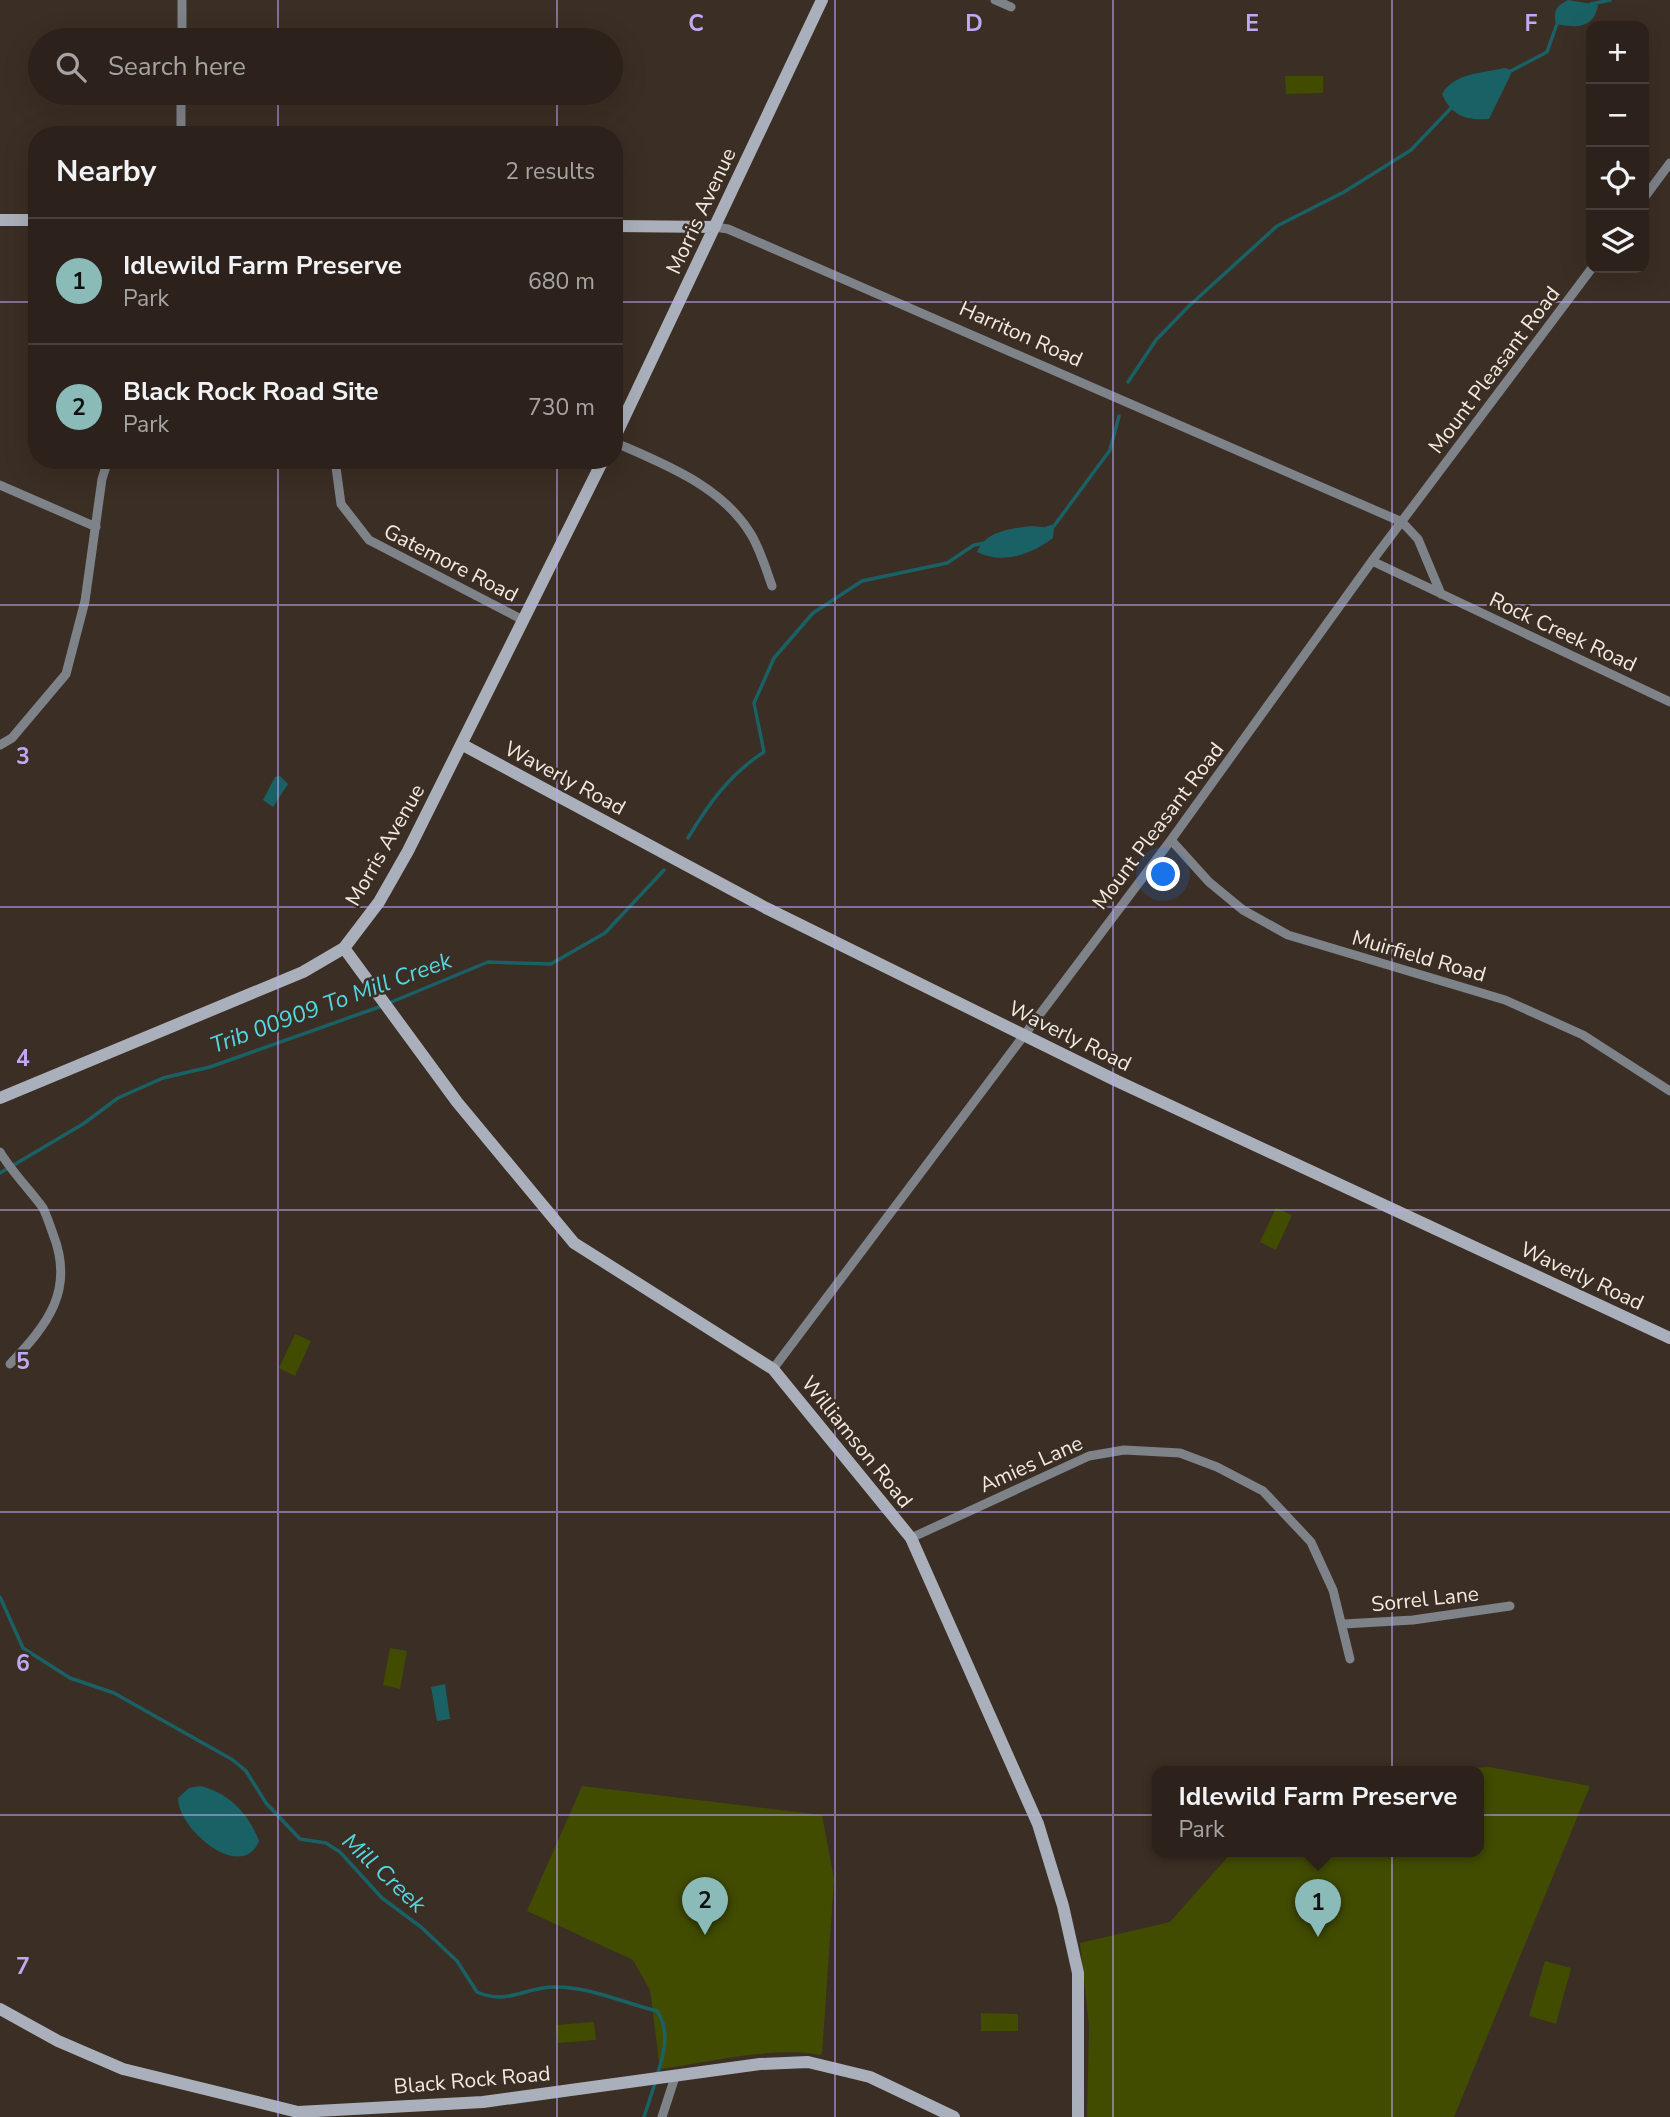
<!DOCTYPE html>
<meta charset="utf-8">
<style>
body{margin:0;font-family:"Nunito Sans",sans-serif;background:#342a24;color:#f1f3f6}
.controls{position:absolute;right:21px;top:21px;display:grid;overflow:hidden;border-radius:14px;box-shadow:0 7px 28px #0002}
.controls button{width:63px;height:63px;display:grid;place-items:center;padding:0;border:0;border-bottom:2px solid #483f3a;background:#2c221b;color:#f1f3f6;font:35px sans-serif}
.you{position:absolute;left:1164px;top:875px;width:24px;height:24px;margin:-18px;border:5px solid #fff;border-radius:50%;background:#1a73e8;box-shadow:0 0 0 10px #1a73e833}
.badge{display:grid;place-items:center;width:46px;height:46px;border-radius:50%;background:#8bbbb9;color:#111;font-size:23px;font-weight:700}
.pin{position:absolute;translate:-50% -58px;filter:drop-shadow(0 2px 4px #0008)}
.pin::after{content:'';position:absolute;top:37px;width:24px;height:21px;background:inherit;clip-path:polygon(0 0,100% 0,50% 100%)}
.popup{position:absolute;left:1152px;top:1766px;width:332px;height:91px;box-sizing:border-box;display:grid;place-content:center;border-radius:14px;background:#2c221b;filter:drop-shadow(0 2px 5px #0005);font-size:23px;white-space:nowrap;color:#a6a4a3}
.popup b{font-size:26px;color:#f1f3f6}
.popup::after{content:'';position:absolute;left:50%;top:100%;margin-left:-14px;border:14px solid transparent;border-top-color:#2c221b}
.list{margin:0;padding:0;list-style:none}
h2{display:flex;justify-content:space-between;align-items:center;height:91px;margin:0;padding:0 28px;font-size:30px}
h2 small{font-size:23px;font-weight:400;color:#a6a4a3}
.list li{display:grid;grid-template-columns:46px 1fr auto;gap:21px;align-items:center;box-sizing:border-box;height:126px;padding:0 28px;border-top:2px solid #483f3a}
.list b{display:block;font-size:26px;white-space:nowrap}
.list p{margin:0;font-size:23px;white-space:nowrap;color:#a6a4a3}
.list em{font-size:23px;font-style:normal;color:#a6a4a3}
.icon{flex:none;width:38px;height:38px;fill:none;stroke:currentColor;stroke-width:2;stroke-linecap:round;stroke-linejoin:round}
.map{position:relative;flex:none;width:1670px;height:2117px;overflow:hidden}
.search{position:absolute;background:#2c221b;box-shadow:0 7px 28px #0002;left:28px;top:28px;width:595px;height:77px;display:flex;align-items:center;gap:18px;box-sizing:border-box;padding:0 24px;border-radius:38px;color:#a6a4a3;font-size:26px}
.panel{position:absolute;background:#2c221b;box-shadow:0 7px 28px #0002;left:28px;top:126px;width:595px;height:343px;border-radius:28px}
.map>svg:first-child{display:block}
</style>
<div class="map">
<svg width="1670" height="2117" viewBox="0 0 1670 2117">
<rect width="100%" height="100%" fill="#3b2e24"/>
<path fill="#414c00" d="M 1285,76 L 1323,76 L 1323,93 L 1286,94 Z
M 1276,1208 L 1292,1215 L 1276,1250 L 1260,1242 Z
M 295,1334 L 311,1341 L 295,1376 L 279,1368 Z
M 390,1648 L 407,1651 L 400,1689 L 383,1685 Z
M 1489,1767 L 1590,1786 L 1454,2117 L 1087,2117 L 1089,2026 L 1080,1943 L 1170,1922 L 1233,1851 L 1479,1851 L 1479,1771 L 1354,1771 Z
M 582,1786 L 822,1815 L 834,1879 L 822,2055 C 771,2046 711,2062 660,2069 L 650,1990 L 633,1960 L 527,1911 Z
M 1545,1961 L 1571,1968 L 1556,2024 L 1529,2016 Z
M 981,2013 L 1018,2014 L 1018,2031 L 981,2031 Z
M 594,2022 L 596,2040 L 558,2043 L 556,2025 Z"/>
<path fill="#1a6166" d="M 1568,0 L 1598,5 C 1594,29 1576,28 1556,24 C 1553,11 1556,6 1568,0 Z
M 1504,68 L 1509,69 L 1511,74 L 1489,119 C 1466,121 1451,115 1442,94 C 1454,73 1483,73 1504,68 Z
M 1031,526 L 1054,528 L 1053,538 C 1032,554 1002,565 977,552 C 986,531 1010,529 1031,526 Z
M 280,776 L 288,784 L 273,807 L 263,800 L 275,777 Z
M 445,1684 L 450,1719 L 437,1721 L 431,1687 Z
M 200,1786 C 228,1792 249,1814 259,1841 C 242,1883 178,1830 178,1798 L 189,1788 Z"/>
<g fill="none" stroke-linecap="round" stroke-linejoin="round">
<path stroke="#1a6166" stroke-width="3.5" d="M 1591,4 L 1610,0
M 1509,72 L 1547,52 L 1558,21
M 1128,382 L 1156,340 L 1189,306 L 1277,226 L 1344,192 L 1411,150 L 1452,107
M 1047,528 L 1054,526 L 1110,450 L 1119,416
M 688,838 C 709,803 730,774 764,752 L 754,703 L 774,658 L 813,613 L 862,581 L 947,563 L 974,545 L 985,543
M 389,1003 L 488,962 L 551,964 L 605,933 L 664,870
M 0,1173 L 83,1124 L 118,1098 L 163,1078 L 210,1067 L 382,1006
M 0,1597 L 23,1648 L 70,1678 L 114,1693 L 233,1760 L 246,1771 L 266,1803 L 300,1839 L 326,1843 L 340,1852 L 382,1898 L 421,1927 L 457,1961 L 477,1992 C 508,2006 526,1986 556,1987 C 590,1987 624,2003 657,2011 C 670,2029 664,2056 657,2075
M 644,2117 L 655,2083"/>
<path stroke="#7e8289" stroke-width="9" d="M 995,0 L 1011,7
M 182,40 L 182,0
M 181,135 L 181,93
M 1644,198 L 1670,163
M 715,227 L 728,229 L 1402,522 L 1418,539 L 1441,594
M 614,442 C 664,464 723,486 752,536 C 761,552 766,569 772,586
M 335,460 L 341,504 L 369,540 L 523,620
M 0,485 L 96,527
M 1372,561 L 1670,702
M 0,745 L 12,738 L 66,674 L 85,601 L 102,479 L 108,460
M 1171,840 L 1209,882 L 1243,910 L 1288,935 L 1505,1000 L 1583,1035 L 1670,1091
M 0,1152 C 12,1172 29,1189 43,1208 C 47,1216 50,1226 53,1234 C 75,1290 48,1324 10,1364
M 773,1369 L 1171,840 L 1372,561 L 1592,268
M 911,1538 L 1089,1456 L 1124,1450 L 1180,1453 L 1217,1467 L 1263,1491 L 1311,1542 L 1333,1590 L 1350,1659
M 1344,1624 L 1413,1620 L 1510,1606
M 662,2117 L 675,2077"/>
<path stroke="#aab0bb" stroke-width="12" d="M 0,220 L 37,220
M 614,226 L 715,227
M 614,439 L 822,0
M 463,745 L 766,908 L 1117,1081 L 1670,1338
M 344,948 L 457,1102 L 574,1243 L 773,1369 L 911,1538 L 1038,1824 L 1063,1906 L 1078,1973 L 1078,2117
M 0,1098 L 303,972 L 344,948 L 379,902 L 408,851 L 603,460
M 0,2009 L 58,2041 L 123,2069 L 298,2112 L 483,2102 L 760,2064 L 808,2062 L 870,2077 L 954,2117"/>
</g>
<path fill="none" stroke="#bea9f4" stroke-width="2" stroke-opacity="0.55" d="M 278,0 L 278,40M 557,0 L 557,40M 835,0 L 835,2117M 1113,0 L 1113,2117M 1392,0 L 1392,2117M 278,93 L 278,135M 557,93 L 557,135M 0,302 L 37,302M 614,302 L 1670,302M 278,460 L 278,2117M 557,460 L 557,2117M 0,605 L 1670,605M 0,907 L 1670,907M 0,1210 L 1670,1210M 0,1512 L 1670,1512M 0,1815 L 1670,1815"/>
<g text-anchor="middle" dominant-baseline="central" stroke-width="5" stroke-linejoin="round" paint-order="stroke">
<g font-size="21" fill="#f2eae3" stroke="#3b2e24">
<text transform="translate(701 211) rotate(-65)">Morris Avenue</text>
<text transform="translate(1021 334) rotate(24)">Harriton Road</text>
<text transform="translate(1494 370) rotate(-53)">Mount Pleasant Road</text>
<text transform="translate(451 563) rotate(27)">Gatemore Road</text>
<text transform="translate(1563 632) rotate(25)">Rock Creek Road</text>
<text transform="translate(565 778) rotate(28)">Waverly Road</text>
<text transform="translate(1158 826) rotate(-53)">Mount Pleasant Road</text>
<text transform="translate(385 845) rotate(-60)">Morris Avenue</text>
<text transform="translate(1419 956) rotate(16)">Muirfield Road</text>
<text transform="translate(1070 1036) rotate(26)">Waverly Road</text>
<text transform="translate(1582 1276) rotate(25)">Waverly Road</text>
<text transform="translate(857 1442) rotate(51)">Williamson Road</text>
<text transform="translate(1031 1464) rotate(-24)">Amies Lane</text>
<text transform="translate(1425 1599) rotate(-6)">Sorrel Lane</text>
<text transform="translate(472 2080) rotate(-5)">Black Rock Road</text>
</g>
<g font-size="23" font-style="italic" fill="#53d7e2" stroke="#3b2e24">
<text transform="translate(331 1003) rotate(-20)">Trib 00909 To Mill Creek</text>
<text transform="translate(384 1873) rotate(43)">Mill Creek</text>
</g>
</g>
<g font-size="23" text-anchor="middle" font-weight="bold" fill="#bea9f4" stroke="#3b2e24" stroke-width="5" stroke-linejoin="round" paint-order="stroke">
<text x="696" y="31">C</text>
<text x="974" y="31">D</text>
<text x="1252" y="31">E</text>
<text x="1531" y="31">F</text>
<text x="23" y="764">3</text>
<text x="23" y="1066">4</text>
<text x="23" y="1369">5</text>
<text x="23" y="1671">6</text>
<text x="23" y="1974">7</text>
</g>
</svg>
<div class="controls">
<button>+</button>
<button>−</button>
<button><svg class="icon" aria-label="locate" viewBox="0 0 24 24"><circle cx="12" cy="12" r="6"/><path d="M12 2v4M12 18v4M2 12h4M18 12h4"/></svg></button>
<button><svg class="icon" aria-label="layers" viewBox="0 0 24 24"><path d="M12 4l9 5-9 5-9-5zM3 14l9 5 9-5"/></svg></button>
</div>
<div class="you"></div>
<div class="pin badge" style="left:1318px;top:1937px">1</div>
<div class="popup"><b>Idlewild Farm Preserve</b>Park</div>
<div class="pin badge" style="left:705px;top:1935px">2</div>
<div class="search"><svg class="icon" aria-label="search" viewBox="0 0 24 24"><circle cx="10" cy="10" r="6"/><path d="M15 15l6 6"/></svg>Search here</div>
<section class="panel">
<h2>Nearby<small>2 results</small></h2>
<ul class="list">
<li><span class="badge">1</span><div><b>Idlewild Farm Preserve</b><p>Park</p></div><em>680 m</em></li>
<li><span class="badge">2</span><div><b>Black Rock Road Site</b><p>Park</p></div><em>730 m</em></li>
</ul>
</section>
</div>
